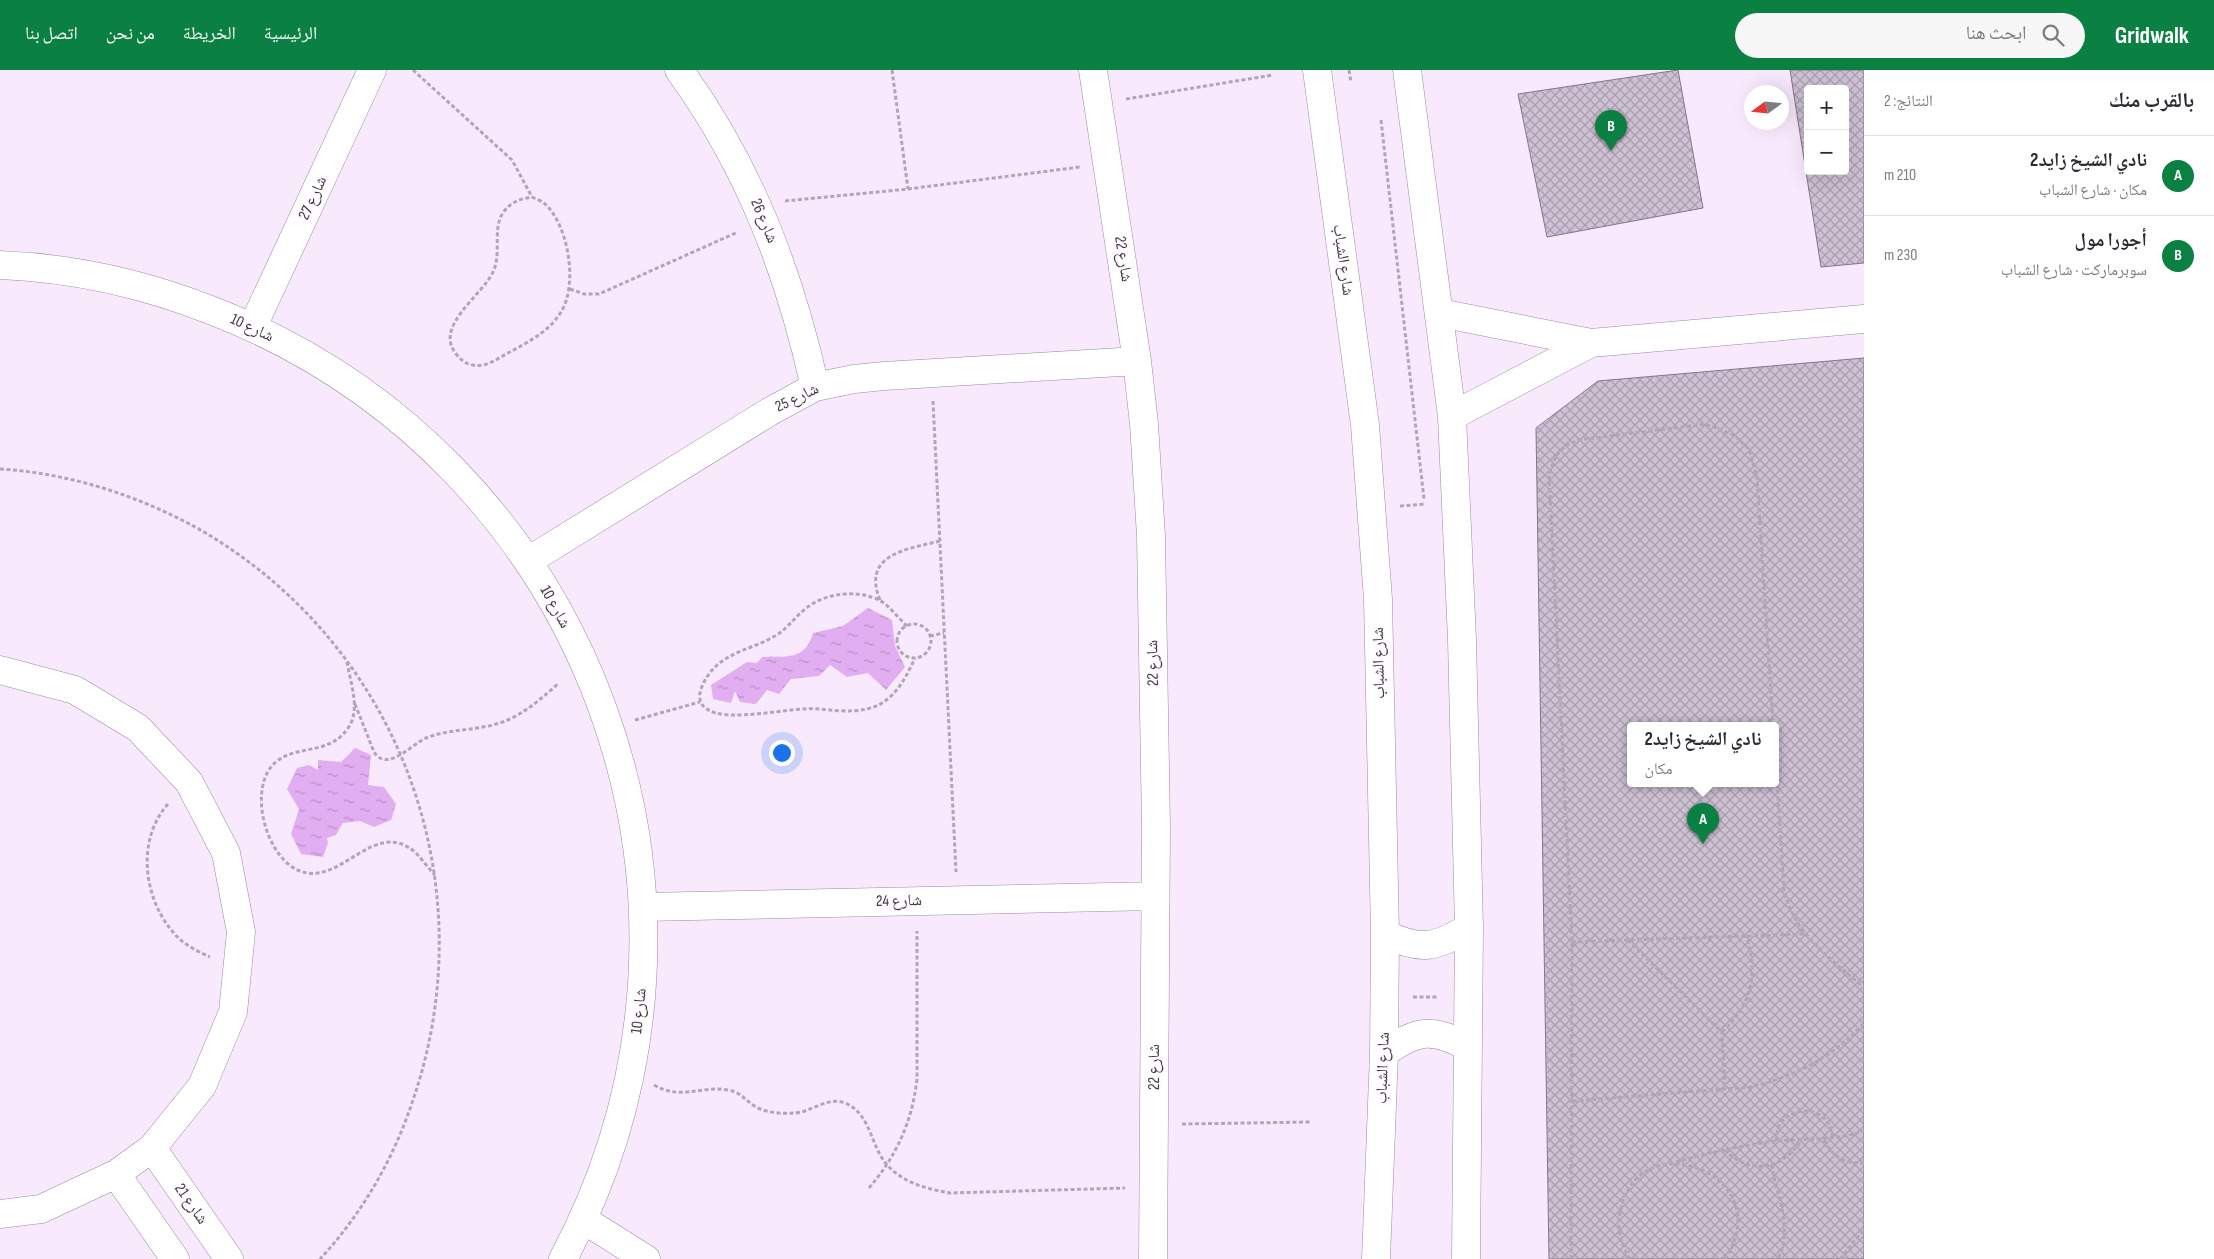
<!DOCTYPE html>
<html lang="ar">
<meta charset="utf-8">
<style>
body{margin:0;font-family:"Sofia Sans Condensed","Noto Naskh Arabic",sans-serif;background:#f7f7f7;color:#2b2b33;direction:rtl}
.controls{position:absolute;right:15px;top:15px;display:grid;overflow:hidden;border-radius:5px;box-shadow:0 5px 20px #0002}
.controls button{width:45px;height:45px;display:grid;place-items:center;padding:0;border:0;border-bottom:1px solid #e1e1e2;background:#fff;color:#2b2b33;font:25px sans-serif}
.compass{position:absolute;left:1744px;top:15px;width:45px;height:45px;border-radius:50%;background:#fff;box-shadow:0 5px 20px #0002;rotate:255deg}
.you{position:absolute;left:781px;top:682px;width:18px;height:18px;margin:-12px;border:4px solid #fff;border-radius:50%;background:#1a73e8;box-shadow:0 0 0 8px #1a73e833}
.badge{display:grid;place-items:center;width:32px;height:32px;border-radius:50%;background:#0b8043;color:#fff;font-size:16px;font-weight:700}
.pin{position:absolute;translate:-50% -41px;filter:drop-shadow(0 1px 2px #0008)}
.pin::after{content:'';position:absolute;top:26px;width:18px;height:15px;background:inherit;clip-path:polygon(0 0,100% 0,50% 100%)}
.popup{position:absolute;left:1627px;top:652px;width:152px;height:65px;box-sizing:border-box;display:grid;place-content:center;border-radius:5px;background:#fff;filter:drop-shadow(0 1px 4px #0005);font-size:16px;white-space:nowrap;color:#7c7c81}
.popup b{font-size:19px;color:#2b2b33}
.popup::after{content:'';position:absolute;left:50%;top:100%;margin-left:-10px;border:10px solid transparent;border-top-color:#fff}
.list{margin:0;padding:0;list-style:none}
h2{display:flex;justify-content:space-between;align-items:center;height:65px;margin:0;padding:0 20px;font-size:21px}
h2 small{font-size:16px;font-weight:400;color:#7c7c81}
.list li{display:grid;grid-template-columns:32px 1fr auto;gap:15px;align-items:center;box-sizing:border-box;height:80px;padding:0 20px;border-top:1px solid #e1e1e2}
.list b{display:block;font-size:19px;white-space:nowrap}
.list p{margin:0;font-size:16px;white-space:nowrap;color:#7c7c81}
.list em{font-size:16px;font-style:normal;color:#7c7c81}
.icon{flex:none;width:28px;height:28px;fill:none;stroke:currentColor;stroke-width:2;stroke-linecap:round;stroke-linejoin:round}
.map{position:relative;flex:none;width:1864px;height:1189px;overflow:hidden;direction:ltr}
header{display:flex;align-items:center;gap:30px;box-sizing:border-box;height:70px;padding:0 25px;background:#0b8043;color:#fff}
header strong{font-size:24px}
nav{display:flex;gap:28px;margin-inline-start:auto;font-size:18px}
.search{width:350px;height:45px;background:#f7f7f7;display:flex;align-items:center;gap:12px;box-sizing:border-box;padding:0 18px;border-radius:28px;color:#7c7c81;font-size:19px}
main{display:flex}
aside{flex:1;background:#fff}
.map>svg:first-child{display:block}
</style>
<header>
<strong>Gridwalk</strong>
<div class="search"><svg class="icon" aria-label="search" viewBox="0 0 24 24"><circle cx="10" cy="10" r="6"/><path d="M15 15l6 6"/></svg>ابحث هنا</div>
<nav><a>الرئيسية</a><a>الخريطة</a><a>من نحن</a><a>اتصل بنا</a></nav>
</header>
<main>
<aside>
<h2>بالقرب منك<small>النتائج: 2</small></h2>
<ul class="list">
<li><span class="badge">A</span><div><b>نادي الشيخ زايد2</b><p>مكان · شارع الشباب</p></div><em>210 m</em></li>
<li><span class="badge">B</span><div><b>أجورا مول</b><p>سوبرماركت · شارع الشباب</p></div><em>230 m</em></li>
</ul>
</aside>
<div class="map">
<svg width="1864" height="1189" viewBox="0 0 1864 1189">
<defs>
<pattern id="water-ripples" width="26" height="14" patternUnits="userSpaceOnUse" patternTransform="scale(1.25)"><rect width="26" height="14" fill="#e1aef1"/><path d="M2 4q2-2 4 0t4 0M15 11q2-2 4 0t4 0" fill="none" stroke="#b88fc5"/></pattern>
<pattern id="building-cross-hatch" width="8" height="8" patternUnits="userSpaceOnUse" patternTransform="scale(1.25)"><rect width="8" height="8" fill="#cfc1d4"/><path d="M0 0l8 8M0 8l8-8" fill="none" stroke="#a99eae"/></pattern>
</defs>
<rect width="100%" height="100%" fill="#f8e9fd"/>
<path fill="url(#water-ripples)" d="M 868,538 L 892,550 L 895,576 L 905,597 L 886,620 L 868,603 L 847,607 L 830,595 L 819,606 L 791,609 L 779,624 L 767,620 L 756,634 L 740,632 L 735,621 L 731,633 L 713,629 L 711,615 L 747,592 L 757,593 L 762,587 C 787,586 805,591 813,563 L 843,556 Z
M 355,678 L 371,685 L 368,715 L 384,717 L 396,734 L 391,750 L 374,757 L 360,751 L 343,753 L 336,765 L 327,768 L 328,773 L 323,787 L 301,784 L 291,764 L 299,739 L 287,719 L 297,698 L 309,695 L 318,700 L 318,690 L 341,692 Z"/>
<path fill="url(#building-cross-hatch)" stroke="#847688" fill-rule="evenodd" d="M 1678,0 L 1703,138 L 1547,167 L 1518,24 Z
M 1790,0 L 1864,0 L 1864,193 L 1821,197 ZM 1808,19 L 1845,19 L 1845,101 L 1808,101 Z
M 1864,288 L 1864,1189 L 1549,1189 L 1536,358 L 1598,311 ZM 1630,655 L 1776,655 L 1776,713 L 1630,713 Z"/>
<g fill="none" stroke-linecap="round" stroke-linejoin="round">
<g stroke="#9a8c9f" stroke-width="29">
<path id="minor" d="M 679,0 C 749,96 789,201 815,317
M 1093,0 L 1137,291 L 1144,354 L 1151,466 L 1156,757 L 1153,1189
M 1317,0 L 1365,355 L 1378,529 L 1385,864 L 1384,983 L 1376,1189
M 1407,0 L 1452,346 L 1462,570 L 1469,857 L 1466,1189
M 0,195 C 73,198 145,214 213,241 C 592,388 754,832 563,1189
M 1440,243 L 1591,273 L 1864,249
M 253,256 L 372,0
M 1452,346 L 1591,273
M 528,491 L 769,342 L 815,317 L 854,309 L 884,306 L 1137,291
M 0,600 L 75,620 L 138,658 L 189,712 L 226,783 L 241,862 L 233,942 L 202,1016 L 152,1078 L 116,1104 L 41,1139 L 0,1144
M 644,837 L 1155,826
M 1385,864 C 1420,881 1437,878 1469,857
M 1384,983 C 1417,960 1432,957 1468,977
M 152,1078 L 229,1189
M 116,1104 L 175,1189
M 584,1150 L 646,1189"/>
</g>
<path stroke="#b2a6b6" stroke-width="3" stroke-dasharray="4 2.5" stroke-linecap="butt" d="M 413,0 L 512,90 L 532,127
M 892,0 L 908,119
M 1349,0 L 1351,12
M 1126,29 L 1273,5
M 1381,50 L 1424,429
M 532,127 C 536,129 542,131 545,134 C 569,156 578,215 561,242 C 549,262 528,272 508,283 C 497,289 485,298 473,295 C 466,294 461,290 457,285 C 432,257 482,226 493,202 C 502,184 492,159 503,143 C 510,132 520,129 532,127 Z
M 785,131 L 908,119 L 1080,97
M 570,219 L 584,224 L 599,224 L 738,162
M 933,331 L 956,802
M 0,399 C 68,403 137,425 197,458 C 398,572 488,811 413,1030 C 394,1088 362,1144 320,1189
M 1400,436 L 1426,434
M 880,530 C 861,484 908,479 940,471
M897 571a17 17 0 1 1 34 0a17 17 0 1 1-34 0Z
M 907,556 C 898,548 889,535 879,530 C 856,519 823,523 804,540 C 794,548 787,559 775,566 C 748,582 715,582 701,619 C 698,627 700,635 707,639 C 727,654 792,636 820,639 C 873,645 892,639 915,588
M 930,566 L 944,563
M 347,592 C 350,611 360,637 350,655 C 332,686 299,674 277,691 C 246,715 265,788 300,801 C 341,817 374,747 415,782 C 422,789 428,798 435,805
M 355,634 L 374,682 C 387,703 412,674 426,668 C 454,657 484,662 512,648 C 530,639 544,626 559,613
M 635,650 L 700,632
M 1776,694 L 1784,821 C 1796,867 1830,887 1864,918
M 168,734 C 133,773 145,840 183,872 C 191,878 201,883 210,887
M 1628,870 L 1722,962 L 1725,1019
M 1572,872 L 1804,864
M 1413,927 L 1439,927
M 1722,962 C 1751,936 1759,903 1746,866
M 654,1015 C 682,1031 701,1015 728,1020 C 740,1022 744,1029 753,1035 C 764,1043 781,1044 794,1043 C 810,1043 827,1026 845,1033 C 872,1044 870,1078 889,1097 C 906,1114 928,1119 950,1123 L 1125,1118
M 1573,1031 L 1751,1017 C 1796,1006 1833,987 1864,953
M 1182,1054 L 1311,1052
M 1824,1070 C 1833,1087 1844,1094 1864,1093
M 1776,1071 C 1777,1067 1777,1060 1779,1056 C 1789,1038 1817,1035 1829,1054 C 1831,1058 1832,1064 1833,1069
M 1724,1080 C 1752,1105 1780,1101 1802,1070
M 1676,1092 C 1709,1083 1742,1075 1777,1071 C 1807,1068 1835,1071 1864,1061
M 1771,1095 C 1778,1126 1793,1159 1778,1189
M 869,1118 C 897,1085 912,1052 917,1009 L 917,861
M 1571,1189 L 1572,872 L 1549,404 L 1556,386 L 1565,376 L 1578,370 L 1705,354 L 1734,365 L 1749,379 L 1757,407 L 1773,655
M 1630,1189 C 1619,1172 1616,1154 1622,1135 C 1644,1052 1780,1107 1725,1189
M 1840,1189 L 1864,1159"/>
<use href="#minor" stroke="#fff" stroke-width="28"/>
</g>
<g text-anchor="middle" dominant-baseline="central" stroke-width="4" stroke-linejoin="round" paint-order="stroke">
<g font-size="16" fill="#3f3941" stroke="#fefbff">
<text transform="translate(313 128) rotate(-65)">شارع 27</text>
<text transform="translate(764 151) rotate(67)">شارع 26</text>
<text transform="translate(1123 189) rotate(81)">شارع 22</text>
<text transform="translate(1343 190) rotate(82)">شارع الشباب</text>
<text transform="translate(252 258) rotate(25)">شارع 10</text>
<text transform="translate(797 328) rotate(-26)">شارع 25</text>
<text transform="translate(555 537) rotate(61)">شارع 10</text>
<text transform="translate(1153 593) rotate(-91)">شارع 22</text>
<text transform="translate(1379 593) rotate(-91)">شارع الشباب</text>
<text transform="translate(899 831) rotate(-1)">شارع 24</text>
<text transform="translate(639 941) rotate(-84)">شارع 10</text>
<text transform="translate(1154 997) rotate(-90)">شارع 22</text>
<text transform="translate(1383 998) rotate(-88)">شارع الشباب</text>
<text transform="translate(191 1134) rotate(55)">شارع 21</text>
</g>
</g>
</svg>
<div class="controls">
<button>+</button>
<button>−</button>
</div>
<svg class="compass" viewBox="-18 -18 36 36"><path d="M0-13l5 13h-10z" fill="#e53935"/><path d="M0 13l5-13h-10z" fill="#7c7c81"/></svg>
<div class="you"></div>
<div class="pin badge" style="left:1703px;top:774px">A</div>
<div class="popup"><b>نادي الشيخ زايد2</b>مكان</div>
<div class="pin badge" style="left:1611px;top:81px">B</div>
</div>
</main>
